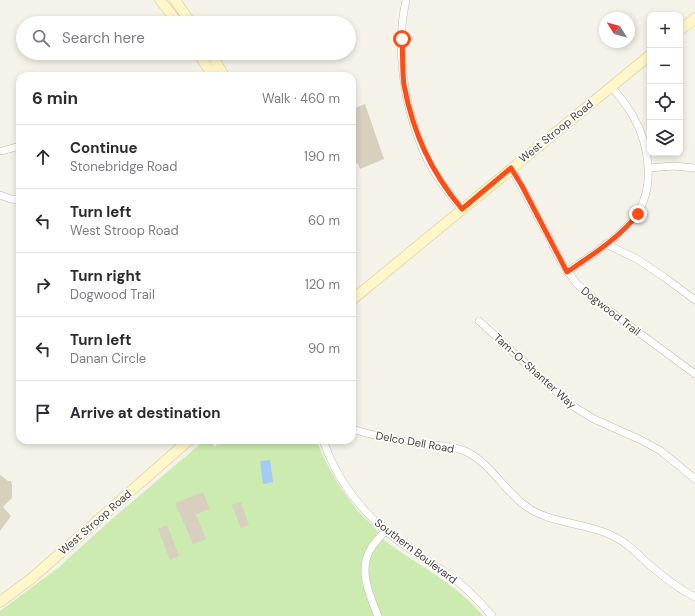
<!DOCTYPE html>
<meta charset="utf-8">
<style>
body{margin:0;font-family:"DM Sans",sans-serif;background:#f2f2f3;color:#2b2b33}
.controls{position:absolute;right:12px;top:12px;display:grid;overflow:hidden;border-radius:8px;box-shadow:0 2px 6px #0003}
.controls button{width:36px;height:36px;display:grid;place-items:center;padding:0;border:0;border-bottom:1px solid #e1e1e2;background:#fff;color:#2b2b33;font:20px sans-serif}
.compass{position:absolute;left:599px;top:12px;width:36px;height:36px;border-radius:50%;background:#fff;box-shadow:0 2px 6px #0003;rotate:307deg}
.stop{position:absolute;width:12px;height:12px;margin:-9px;border:3px solid #ff4d16;border-radius:50%;background:#fff}
.stop.end{background:#ff4d16;border-color:#fff;box-shadow:0 1px 4px #0008}
.list{margin:0;padding:0;list-style:none}
h2{display:flex;justify-content:space-between;align-items:center;height:52px;margin:0;padding:0 16px;font-size:17px}
h2 small{font-size:13px;font-weight:400;color:#7c7c81}
.list li{display:grid;grid-template-columns:26px 1fr auto;gap:12px;align-items:center;box-sizing:border-box;height:64px;padding:0 16px;border-top:1px solid #e1e1e2}
.list b{display:block;font-size:15px;white-space:nowrap}
.list p{margin:0;font-size:13px;white-space:nowrap;color:#7c7c81}
.list em{font-size:13px;font-style:normal;color:#7c7c81}
.icon{flex:none;width:22px;height:22px;fill:none;stroke:currentColor;stroke-width:2;stroke-linecap:round;stroke-linejoin:round}
.map{position:relative;flex:none;width:695px;height:616px;overflow:hidden}
.search{position:absolute;background:#fff;box-shadow:0 2px 6px #0003;left:16px;top:16px;width:340px;height:44px;display:flex;align-items:center;gap:10px;box-sizing:border-box;padding:0 14px;border-radius:22px;color:#7c7c81;font-size:15px}
.panel{position:absolute;background:#fff;box-shadow:0 2px 6px #0003;left:16px;top:72px;width:340px;height:372px;border-radius:12px}
.map>svg:first-child{display:block}
</style>
<div class="map">
<svg width="695" height="616" viewBox="0 0 695 616">
<rect width="100%" height="100%" fill="#f5f3e9"/>
<path fill="#ccebb0" d="M 205,440 L 209,440 L 215,447 L 221,440 L 316,440 C 327,466 340,489 358,511 C 363,517 370,522 375,528 C 378,532 380,537 384,540 C 417,565 456,583 483,616 L 0,616 L 0,611 L 59,567 L 113,518 Z"/>
<path fill="#a3ccf4" d="M 270,460 L 273,482 L 263,484 L 260,461 Z"/>
<path fill="#d8d0be" d="M 365,104 L 384,159 L 360,169 L 358,163 L 352,165 L 352,109 Z
M 0,475 L 8,481 L 11,481 L 12,485 L 12,498 L 3,507 L 11,516 L 0,531 Z
M 203,492 L 210,509 L 196,514 L 206,539 L 193,544 L 175,503 Z
M 241,502 L 249,525 L 241,528 L 232,505 Z
M 167,525 L 179,556 L 170,560 L 158,529 Z"/>
<g fill="none" stroke-linecap="round" stroke-linejoin="round">
<g stroke="#c1bbab" stroke-width="8">
<path id="street" d="M 406,0 C 395,49 404,104 423,150 C 432,172 447,191 462,209
M 2,151 L 20,146
M 511,168 L 548,235 L 560,260 L 577,284 L 599,303 L 695,374
M 648,168 L 674,166 L 695,168
M 0,195 L 11,199 L 20,200
M 606,244 L 637,259 L 664,277 L 695,300
M 567,272 C 589,257 614,242 632,221 C 656,192 651,148 633,116 C 627,105 619,96 611,86
M 479,321 L 571,405 L 594,419 L 641,440 L 661,451 L 695,479
M 352,429 C 375,436 399,441 423,444 C 437,446 451,445 465,451 C 491,463 504,491 527,507 C 553,525 586,522 613,536 C 626,542 636,552 646,562 C 661,575 677,588 695,597
M 323,440 C 335,475 357,506 385,530 C 406,549 432,562 455,579 C 468,590 481,603 492,616
M 378,616 C 370,596 358,571 370,550 C 374,543 380,537 385,531"/>
</g>
<g stroke="#d7cb97" stroke-width="11">
<path id="secondary" d="M 160,0 L 178,23
M 175,0 L 191,23
M 680,30 L 695,18
M 198,53 L 213,76
M 211,53 L 224,76
M 352,300 L 650,55
M 0,602 L 32,578 L 189,440"/>
</g>
<use href="#street" stroke="#fff" stroke-width="7"/>
<use href="#secondary" stroke="#fff6c9" stroke-width="10"/>
</g>
<g fill="none" stroke-linecap="round" stroke-linejoin="round">
<path stroke="#ff4d16" stroke-width="5" d="M 402,39 C 403,54 402,70 404,85 C 413,133 431,172 462,209 L 511,168 L 522,186 L 567,272 C 592,255 619,238 638,214"/>
</g>
<g text-anchor="middle" dominant-baseline="central" stroke-width="3.5" stroke-linejoin="round" paint-order="stroke">
<g font-size="11" fill="#494437" stroke="#fff">
<text transform="translate(556 131) rotate(-39)">West Stroop Road</text>
<text transform="translate(611 311) rotate(38)">Dogwood Trail</text>
<text transform="translate(535 371) rotate(42)">Tam-O-Shanter Way</text>
<text transform="translate(415 442) rotate(10)">Delco Dell Road</text>
<text transform="translate(95 522) rotate(-41)">West Stroop Road</text>
<text transform="translate(416 551) rotate(37)">Southern Boulevard</text>
</g>
</g>
</svg>
<div class="controls">
<button>+</button>
<button>−</button>
<button><svg class="icon" aria-label="locate" viewBox="0 0 24 24"><circle cx="12" cy="12" r="6"/><path d="M12 2v4M12 18v4M2 12h4M18 12h4"/></svg></button>
<button><svg class="icon" aria-label="layers" viewBox="0 0 24 24"><path d="M12 4l9 5-9 5-9-5zM3 14l9 5 9-5"/></svg></button>
</div>
<svg class="compass" viewBox="-18 -18 36 36"><path d="M0-13l5 13h-10z" fill="#e53935"/><path d="M0 13l5-13h-10z" fill="#7c7c81"/></svg>
<div class="stop" style="left:402px;top:39px"></div>
<div class="stop end" style="left:638px;top:214px"></div>
<div class="search"><svg class="icon" aria-label="search" viewBox="0 0 24 24"><circle cx="10" cy="10" r="6"/><path d="M15 15l6 6"/></svg>Search here</div>
<section class="panel">
<h2>6 min<small>Walk · 460 m</small></h2>
<ul class="list">
<li><svg class="icon" aria-label="ahead" viewBox="0 0 24 24"><path d="M12 20V5M6 11l6-6 6 6"/></svg><div><b>Continue</b><p>Stonebridge Road</p></div><em>190 m</em></li>
<li><svg class="icon" aria-label="left" viewBox="0 0 24 24"><path d="M17 20v-9H6M10 6l-5 5 5 5"/></svg><div><b>Turn left</b><p>West Stroop Road</p></div><em>60 m</em></li>
<li><svg class="icon" aria-label="right" viewBox="0 0 24 24"><path d="M7 20v-9h11M14 6l5 5-5 5"/></svg><div><b>Turn right</b><p>Dogwood Trail</p></div><em>120 m</em></li>
<li><svg class="icon" aria-label="left" viewBox="0 0 24 24"><path d="M17 20v-9H6M10 6l-5 5 5 5"/></svg><div><b>Turn left</b><p>Danan Circle</p></div><em>90 m</em></li>
<li><svg class="icon" aria-label="arrive" viewBox="0 0 24 24"><path d="M6 21V4h12l-3 4 3 4H6"/></svg><div><b>Arrive at destination</b></div></li>
</ul>
</section>
</div>
